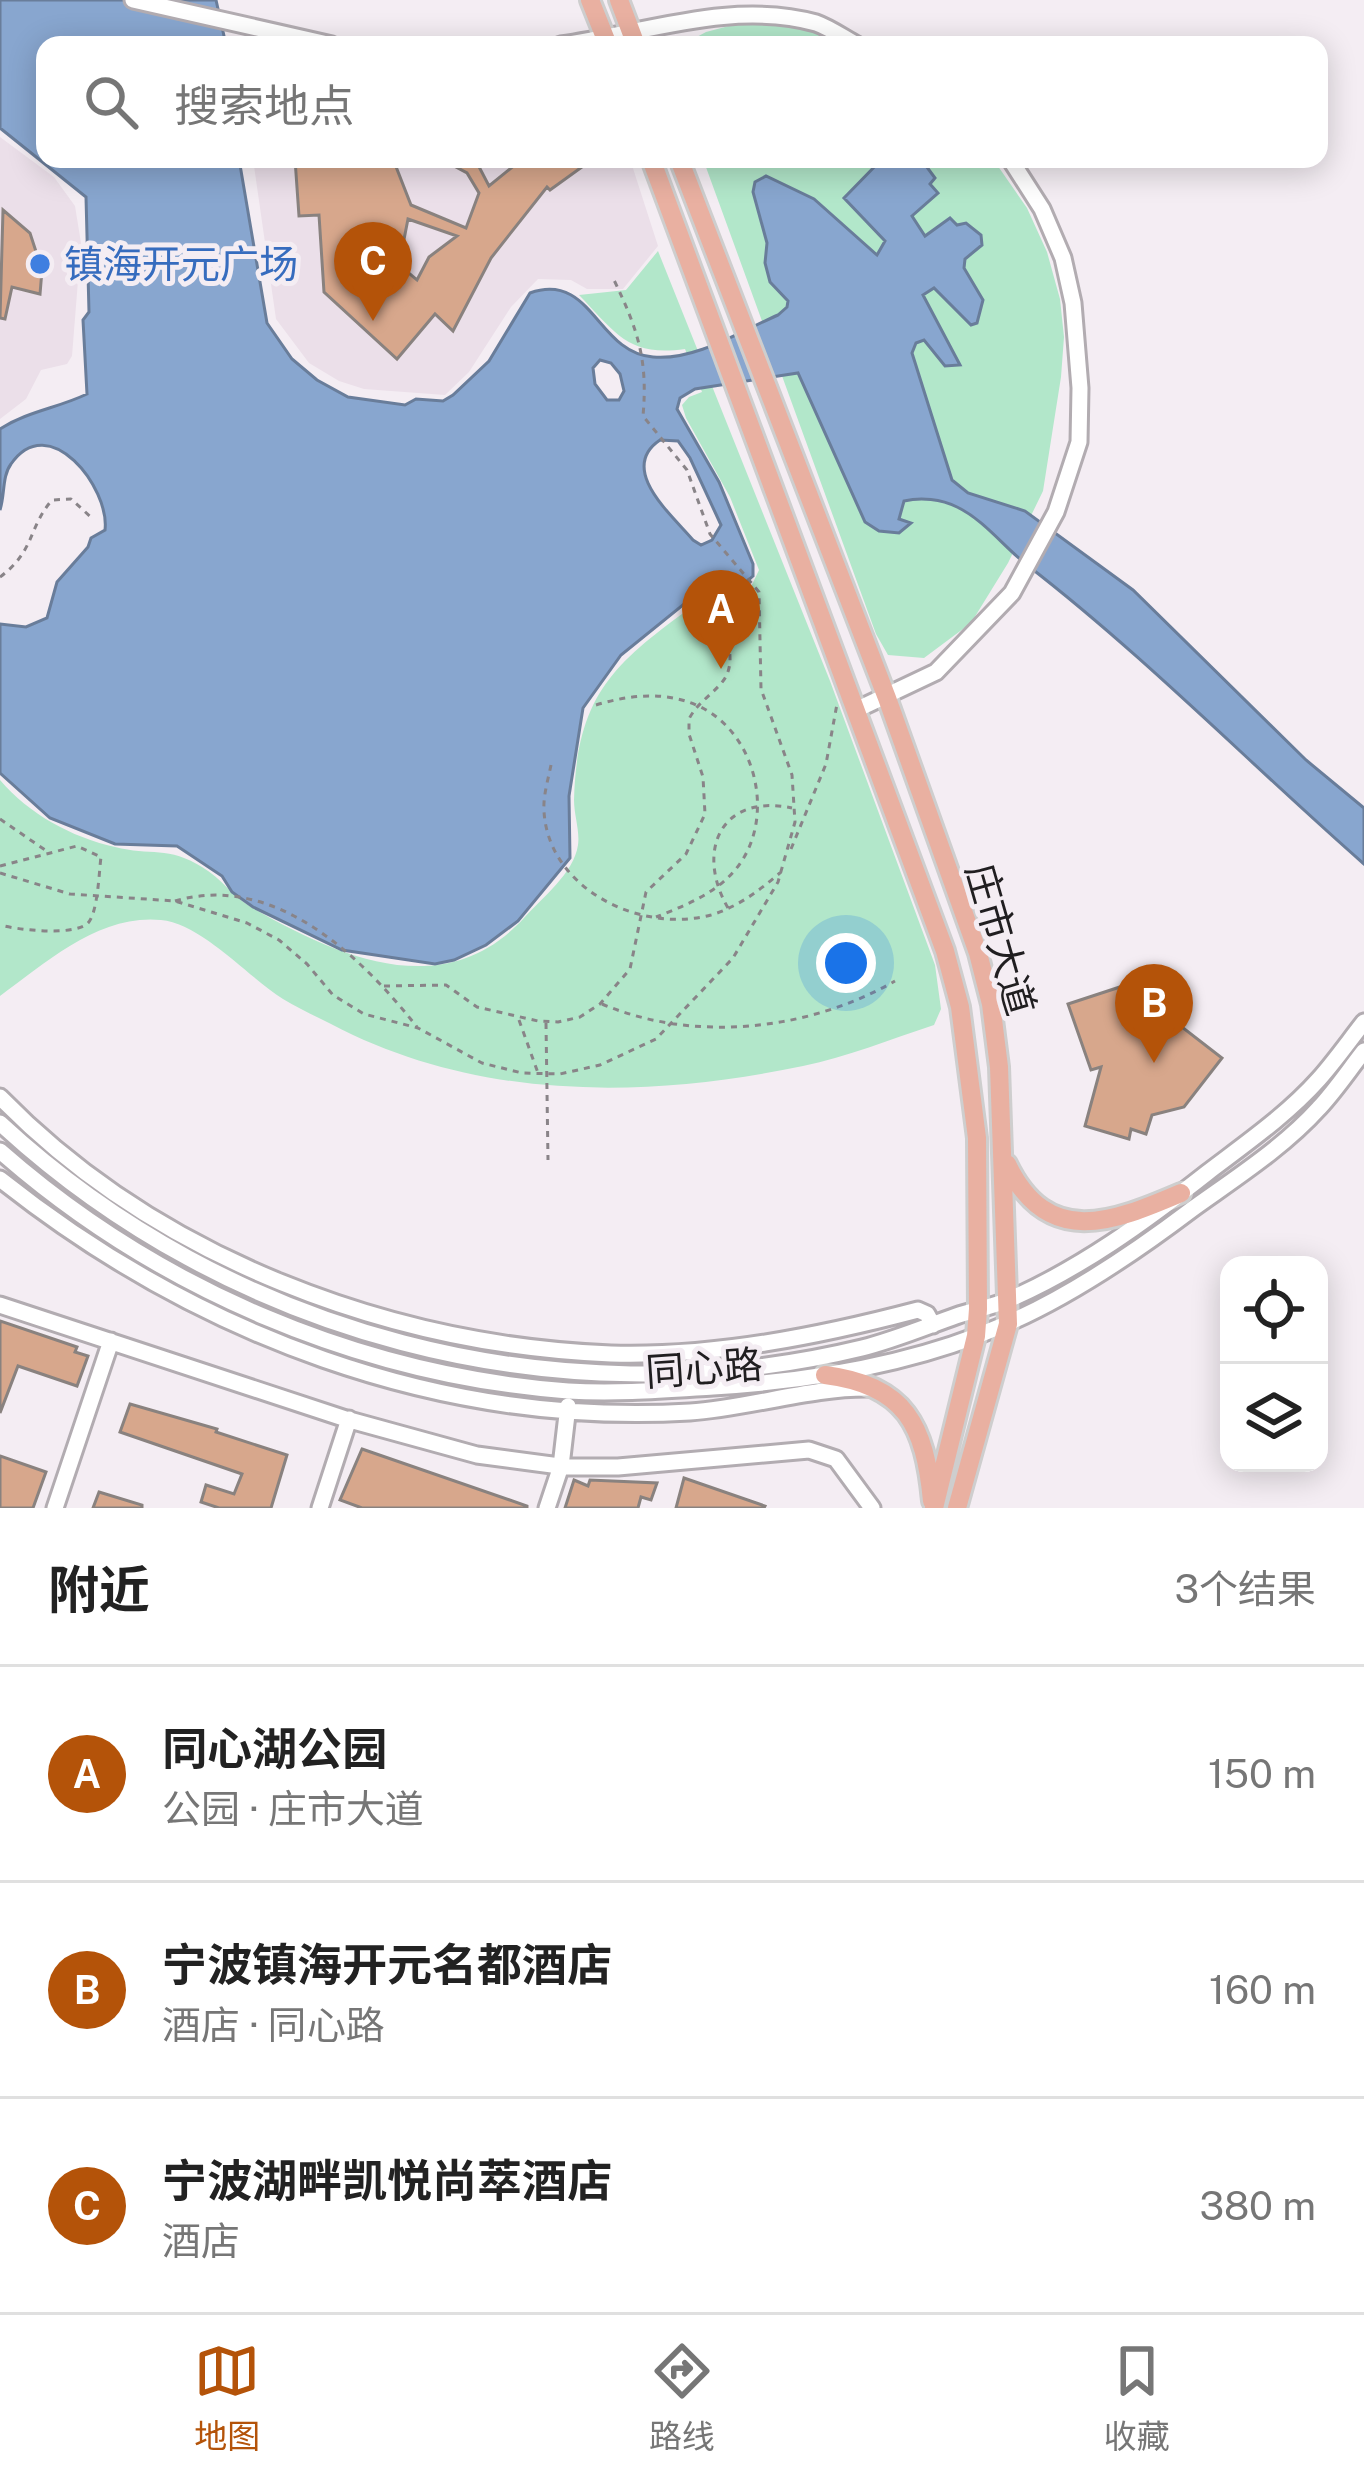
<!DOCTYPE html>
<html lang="zh">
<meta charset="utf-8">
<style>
body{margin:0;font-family:"Public Sans","Noto Sans SC",sans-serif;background:#f6f6f6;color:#222}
.controls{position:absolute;right:36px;bottom:36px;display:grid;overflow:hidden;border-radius:24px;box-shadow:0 6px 30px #0003}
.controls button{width:108px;height:108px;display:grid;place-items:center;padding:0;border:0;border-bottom:3px solid #e0e0e0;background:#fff;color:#222;font:60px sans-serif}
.you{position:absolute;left:846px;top:963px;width:42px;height:42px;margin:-30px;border:9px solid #fff;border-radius:50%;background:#1a73e8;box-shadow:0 0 0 18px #1a73e833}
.badge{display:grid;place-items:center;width:78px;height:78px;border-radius:50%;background:#b45309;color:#fff;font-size:39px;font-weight:700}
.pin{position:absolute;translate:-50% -99px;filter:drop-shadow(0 3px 6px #0008)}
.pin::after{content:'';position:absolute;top:63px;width:42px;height:36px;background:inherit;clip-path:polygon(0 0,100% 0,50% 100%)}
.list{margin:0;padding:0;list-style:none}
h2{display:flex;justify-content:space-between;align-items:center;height:156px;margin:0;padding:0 48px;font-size:51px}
h2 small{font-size:39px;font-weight:400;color:#767676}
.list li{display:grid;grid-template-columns:78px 1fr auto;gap:36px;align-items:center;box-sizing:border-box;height:216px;padding:0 48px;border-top:3px solid #e0e0e0}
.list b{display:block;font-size:45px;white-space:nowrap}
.list p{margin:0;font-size:39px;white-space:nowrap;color:#767676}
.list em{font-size:39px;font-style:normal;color:#767676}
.icon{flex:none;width:66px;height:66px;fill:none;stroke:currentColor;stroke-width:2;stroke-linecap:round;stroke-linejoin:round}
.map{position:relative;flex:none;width:1364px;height:1508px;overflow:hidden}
.search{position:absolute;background:#fff;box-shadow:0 6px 30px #0003;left:36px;right:36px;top:36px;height:132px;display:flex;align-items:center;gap:30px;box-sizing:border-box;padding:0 42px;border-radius:24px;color:#767676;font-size:45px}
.sheet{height:804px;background:#fff}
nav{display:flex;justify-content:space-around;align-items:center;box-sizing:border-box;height:168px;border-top:3px solid #e0e0e0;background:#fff;font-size:33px;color:#767676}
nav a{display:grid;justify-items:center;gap:6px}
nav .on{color:#b45309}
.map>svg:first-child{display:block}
</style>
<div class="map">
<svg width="1364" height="1508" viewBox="0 0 1364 1508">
<rect width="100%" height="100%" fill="#f4edf3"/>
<path fill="#ebdfe9" d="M 0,137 L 54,177 L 75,206 L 81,243 L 72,356 L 67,364 L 41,370 L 26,399 L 0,419 Z
M 253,159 L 630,159 L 658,246 L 623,289 L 587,289 L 571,280 L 538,279 L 511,307 L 469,372 L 445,395 L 364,389 L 339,381 L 309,363 L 276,319 Z"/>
<path fill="#b2e7ca" d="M 744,22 L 812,24 L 850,45 L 682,45 L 706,32 Z
M 703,159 L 993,159 L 1027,208 L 1047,252 L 1060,299 L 1064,337 L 1061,377 L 1043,491 L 1008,563 L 971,623 L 924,658 L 888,655 L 876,634 Z
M 658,251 L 830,681 L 935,965 L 941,1009 L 934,1025 C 891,1039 847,1057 803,1066 C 645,1099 477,1101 331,1024 C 315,1016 298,1008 283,999 C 249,978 201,923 161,920 C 99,914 47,962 0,996 L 0,780 C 29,814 71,837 115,847 C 150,856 169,846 202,867 C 221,878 232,896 251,907 C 338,957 444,1005 524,918 C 542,898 574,873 578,845 C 580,831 574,815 574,800 C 577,687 621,659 705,597 L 715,594 L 732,601 L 749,591 L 759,570 L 730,497 L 686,418 L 682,405 L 689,397 L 702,392 L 685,349 C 628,357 616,333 579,295 L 626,290 Z"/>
<path fill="#88a6cf" stroke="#697d9a" stroke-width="3" fill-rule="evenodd" d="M 0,0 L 216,0 L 226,45 L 45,45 L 45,159 L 239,159 L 267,323 L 292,359 L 317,380 L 348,397 L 405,405 L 416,399 L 443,401 L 453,395 L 489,361 L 530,293 C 592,271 597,353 653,357 C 695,361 741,331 778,315 L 787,307 L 788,301 L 770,282 L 765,263 L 767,243 L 753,192 L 755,182 L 766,176 L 814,199 L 877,255 L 885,241 L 844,198 L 882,159 L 921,159 L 935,178 L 930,184 L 938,193 L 912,216 L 925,236 L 950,218 L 957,225 L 966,223 L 981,235 L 982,245 L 965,259 L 964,268 L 983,300 L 977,323 L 971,325 L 934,288 L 923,295 L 960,365 L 945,366 L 924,340 L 916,343 L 912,353 L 952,480 L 968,493 L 1025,511 L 1133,590 L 1306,760 L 1364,808 L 1364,864 C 1251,765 1146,657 1027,565 C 1004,547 984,520 957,507 C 941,499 921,497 904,501 L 899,519 L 911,523 L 899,533 L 879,531 L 865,522 L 798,373 L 695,389 L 680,398 L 677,409 L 719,482 L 753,564 L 753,576 C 739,589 731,595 713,587 L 689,600 L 621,655 L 583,708 L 569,796 L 570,858 L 518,921 L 486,945 L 454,960 L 435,964 L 342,950 L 253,907 L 232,892 L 222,876 L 177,846 L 115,844 L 50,818 L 0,773 L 0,624 L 26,627 L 47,618 L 57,582 L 88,547 L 91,538 L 105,530 C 110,488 49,409 11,464 C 2,476 5,495 0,510 L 0,429 C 28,411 58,408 87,394 L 83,320 L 89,312 L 86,197 L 0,128 ZM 600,360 L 611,363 L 620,374 L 624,391 L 619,400 L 607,400 L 595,384 L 593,368 ZM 660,440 L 678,441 L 690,458 L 721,525 L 712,540 L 701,545 L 693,540 C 672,515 617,469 660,440 Z"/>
<path fill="#d7a78c" stroke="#89827f" stroke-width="3" fill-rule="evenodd" d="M 295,159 L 393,159 L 411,205 L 466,228 L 479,193 L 467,173 L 441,159 L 475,159 L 489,186 L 522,159 L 593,159 L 550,190 L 547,187 L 491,258 L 453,331 L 435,314 L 397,359 L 324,292 L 319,215 L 299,216 ZM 408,219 L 457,236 L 429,257 L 417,280 L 399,265 Z
M 3,210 L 30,233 L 42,270 L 40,294 L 12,287 L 5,319 L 0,318 Z
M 1123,986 L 1134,1017 L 1147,1000 L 1222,1058 L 1184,1107 L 1152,1115 L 1146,1134 L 1131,1129 L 1129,1139 L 1085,1126 L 1101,1067 L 1091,1070 L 1068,1004 Z
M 0,1321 L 77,1347 L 75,1352 L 88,1356 L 77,1386 L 18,1366 L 0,1413 Z
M 130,1404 L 217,1429 L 216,1432 L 287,1455 L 271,1508 L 219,1508 L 201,1502 L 206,1485 L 234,1494 L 242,1474 L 120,1432 Z
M 362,1449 L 527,1506 L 527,1508 L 362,1508 L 340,1500 Z
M 0,1456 L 46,1472 L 33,1508 L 0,1508 Z
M 684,1478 L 765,1506 L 764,1508 L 676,1508 Z
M 574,1480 L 588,1486 L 590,1480 L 657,1483 L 651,1500 L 641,1497 L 638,1508 L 565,1508 Z
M 99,1492 L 142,1505 L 142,1508 L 93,1508 Z"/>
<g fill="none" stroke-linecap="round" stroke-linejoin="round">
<g stroke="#b2acb1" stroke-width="21">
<path id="minor" d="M 133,0 L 332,45
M 561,45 C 645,33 732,0 816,23 C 830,28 844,38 857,45
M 858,709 L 936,672 L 1012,593 L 1056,512 L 1079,442 L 1080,388 L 1073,303 L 1063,258 L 1042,209 L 1010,159
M 0,1097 C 157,1258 389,1345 611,1354 C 714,1357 819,1336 918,1310 L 927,1314 L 933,1325
M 0,1123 C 229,1335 557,1422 862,1348 C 894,1340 925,1327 956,1316 C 973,1310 992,1307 1008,1300 C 1080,1269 1146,1221 1207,1173 C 1245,1144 1287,1115 1319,1079 C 1335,1061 1349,1041 1364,1022
M 0,1151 C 157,1289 359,1375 568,1391 C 616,1394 665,1390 713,1387 C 812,1381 915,1364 1006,1324 C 1071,1296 1134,1253 1191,1210 C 1234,1179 1283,1148 1319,1108 C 1335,1091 1349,1070 1364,1051
M 0,1179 C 195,1334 438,1427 690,1412 C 749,1408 812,1387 870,1388
M 0,1305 L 346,1419 L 477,1455 L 567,1467 L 618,1467 L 809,1450 L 836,1459 L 872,1508
M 55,1508 L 111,1341
M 320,1508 L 349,1419
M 547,1508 L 561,1466 L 568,1406"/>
</g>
<g stroke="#cecece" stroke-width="24">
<path id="major" d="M 590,0 L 608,45
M 619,0 L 636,45
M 651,159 L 945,951 L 960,1007 L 977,1138 L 978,1309 L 976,1336 L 934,1508
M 679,159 L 887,698 L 978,953 L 991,1004 L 999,1067 L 1008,1324 L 957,1508
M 1007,1164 C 1048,1249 1113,1222 1181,1193
M 825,1375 C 906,1385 925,1426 932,1501"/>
</g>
<path stroke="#898488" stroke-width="3" stroke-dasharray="6 6" stroke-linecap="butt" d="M 0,577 C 35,551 28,528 52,500 L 71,499 L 93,519
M 596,705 C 629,695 664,691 696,705 C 758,731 777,821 735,870 C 715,894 684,906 656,917
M 551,765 C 548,780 543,796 544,811 C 548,889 641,934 711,915 C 738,907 760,890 781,872
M 0,819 L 48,852
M 791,849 L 826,764 L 837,704
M 0,866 L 77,846 L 101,857 C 99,871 98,915 87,924 C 71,936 19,930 0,925
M 0,873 L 70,894 L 175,901 L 247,923 L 279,940 L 307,964 L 333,995 L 364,1014 L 418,1028 L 482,1063 L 522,1073 L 560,1074 L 600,1065 L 656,1039 L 733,958 L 778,882 L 795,822 L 792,775 L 761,689 L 759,592 L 710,534 L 687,470 L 643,416 C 648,360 638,330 614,280
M 175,901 C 274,872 361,956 417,1027
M 728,908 C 695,851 721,793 792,808
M 384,986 L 446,985 L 477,1007 L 538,1021 L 558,1022 L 580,1017 L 600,1004 L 630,969 L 646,892 L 686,854 L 705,814 L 703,777 L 689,734 L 689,719 C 697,703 712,695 723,681 C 740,658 722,628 713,605
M 602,1004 C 694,1043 808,1031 895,981
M 519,1020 L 538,1073
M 546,1023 L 548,1160"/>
<use href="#minor" stroke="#fff" stroke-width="15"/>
<use href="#major" stroke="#e9b0a1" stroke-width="18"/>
</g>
<circle fill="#3f7fe0" stroke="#f4edf3" stroke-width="4.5" cx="40" cy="264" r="12"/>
<g text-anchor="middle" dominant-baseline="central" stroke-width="10" stroke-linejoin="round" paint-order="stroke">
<g font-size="39" fill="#366cbe" stroke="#f4edf3" text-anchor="start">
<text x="64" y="264">镇海开元广场</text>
</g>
<g font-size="39" fill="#201e20" stroke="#f4edf3">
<text transform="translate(1001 939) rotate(74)">庄市大道</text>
<text transform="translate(704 1368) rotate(-4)">同心路</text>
</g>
</g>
</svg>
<div class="controls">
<button><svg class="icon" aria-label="locate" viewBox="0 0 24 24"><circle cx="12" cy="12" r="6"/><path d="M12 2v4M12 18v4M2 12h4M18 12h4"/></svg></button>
<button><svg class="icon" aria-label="layers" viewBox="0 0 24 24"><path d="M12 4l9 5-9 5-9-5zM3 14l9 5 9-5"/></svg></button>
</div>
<div class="you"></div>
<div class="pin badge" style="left:721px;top:669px">A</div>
<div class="pin badge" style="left:1154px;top:1063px">B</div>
<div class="pin badge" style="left:373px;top:321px">C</div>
<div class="search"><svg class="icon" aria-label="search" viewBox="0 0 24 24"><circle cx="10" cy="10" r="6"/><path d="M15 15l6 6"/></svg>搜索地点</div>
</div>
<section class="sheet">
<h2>附近<small>3个结果</small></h2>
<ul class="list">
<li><span class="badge">A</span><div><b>同心湖公园</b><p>公园 · 庄市大道</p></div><em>150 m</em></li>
<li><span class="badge">B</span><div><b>宁波镇海开元名都酒店</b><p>酒店 · 同心路</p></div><em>160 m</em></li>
<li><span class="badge">C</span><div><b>宁波湖畔凯悦尚萃酒店</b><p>酒店</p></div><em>380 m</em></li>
</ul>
</section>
<nav>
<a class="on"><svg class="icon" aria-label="map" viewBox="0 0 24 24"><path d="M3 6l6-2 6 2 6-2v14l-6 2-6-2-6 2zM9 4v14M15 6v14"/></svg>地图</a>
<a><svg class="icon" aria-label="directions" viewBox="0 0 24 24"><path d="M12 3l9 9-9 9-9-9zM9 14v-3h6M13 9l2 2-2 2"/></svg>路线</a>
<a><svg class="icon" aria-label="saved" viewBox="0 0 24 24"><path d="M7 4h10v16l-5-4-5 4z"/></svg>收藏</a>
</nav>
